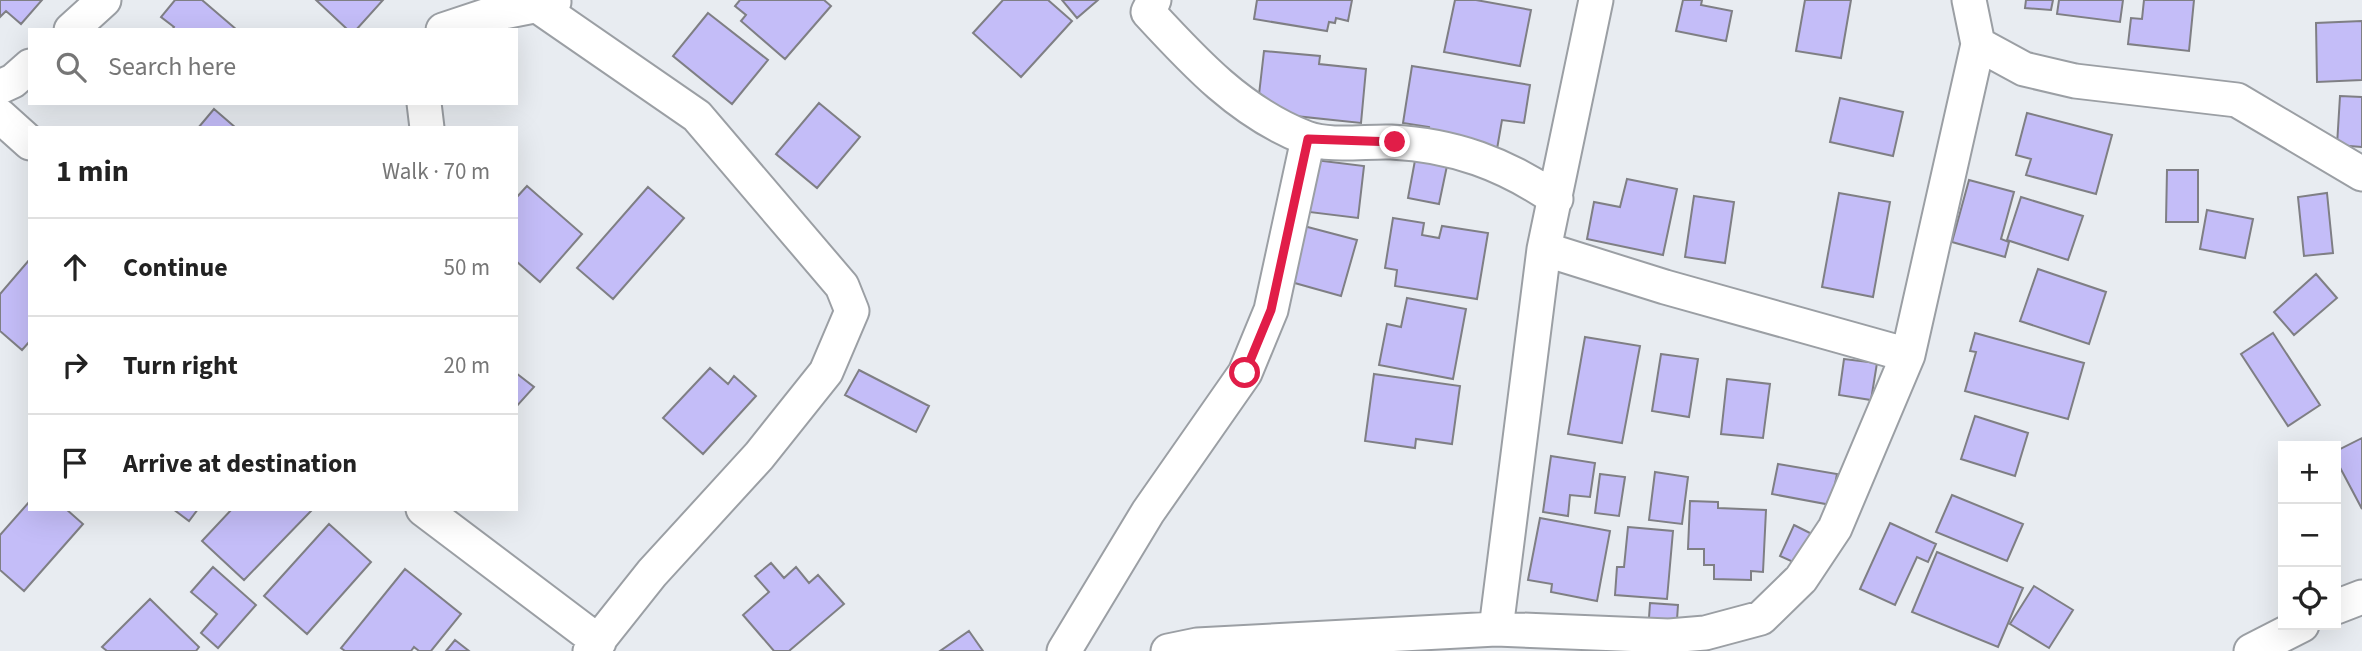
<!DOCTYPE html>
<meta charset="utf-8">
<style>
body{margin:0;font-family:"Source Sans 3",sans-serif;background:#f2f2f2;color:#222}
.controls{position:absolute;right:21px;bottom:21px;display:grid;overflow:hidden;border-radius:0px;box-shadow:0 7px 28px #0002}
.controls button{width:63px;height:63px;display:grid;place-items:center;padding:0;border:0;border-bottom:2px solid #e0e0e0;background:#fff;color:#222;font:35px sans-serif}
.stop{position:absolute;width:21px;height:21px;margin:-16px;border:5px solid #e11d48;border-radius:50%;background:#fff}
.stop.end{background:#e11d48;border-color:#fff;box-shadow:0 2px 7px #0008}
.list{margin:0;padding:0;list-style:none}
h2{display:flex;justify-content:space-between;align-items:center;height:91px;margin:0;padding:0 28px;font-size:30px}
h2 small{font-size:23px;font-weight:400;color:#767676}
.list li{display:grid;grid-template-columns:46px 1fr auto;gap:21px;align-items:center;box-sizing:border-box;height:98px;padding:0 28px;border-top:2px solid #e0e0e0}
.list b{display:block;font-size:26px;white-space:nowrap}
.list em{font-size:23px;font-style:normal;color:#767676}
.icon{flex:none;width:38px;height:38px;fill:none;stroke:currentColor;stroke-width:2;stroke-linecap:round;stroke-linejoin:round}
.map{position:relative;flex:none;width:2362px;height:651px;overflow:hidden}
.search{position:absolute;background:#fff;box-shadow:0 7px 28px #0002;left:28px;top:28px;width:490px;height:77px;display:flex;align-items:center;gap:18px;box-sizing:border-box;padding:0 24px;border-radius:0px;color:#767676;font-size:26px}
.panel{position:absolute;background:#fff;box-shadow:0 7px 28px #0002;left:28px;top:126px;width:490px;height:385px;border-radius:0px}
.map>svg:first-child{display:block}
</style>
<div class="map">
<svg width="2362" height="651" viewBox="0 0 2362 651">
<rect width="100%" height="100%" fill="#e8ecf1"/>
<path fill="#c4bdf8" stroke="#7f7f84" stroke-width="2" d="M 0,0 L 42,0 L 21,24 L 6,11 L 0,17 Z
M 175,0 L 202,0 L 237,30 L 172,30 L 174,27 L 161,17 Z
M 316,0 L 383,0 L 356,30 L 348,30 Z
M 740,0 L 824,0 L 831,6 L 785,59 L 741,21 L 746,15 L 735,6 Z
M 1003,0 L 1048,0 L 1072,21 L 1021,77 L 973,33 Z
M 1062,0 L 1098,0 L 1077,18 Z
M 1257,0 L 1352,0 L 1348,21 L 1336,18 L 1335,23 L 1329,22 L 1327,31 L 1254,19 Z
M 1455,0 L 1476,0 L 1531,10 L 1520,66 L 1444,52 Z
M 1683,0 L 1702,0 L 1701,5 L 1732,11 L 1726,41 L 1676,31 Z
M 1805,0 L 1851,0 L 1841,58 L 1796,51 Z
M 2026,0 L 2053,0 L 2051,10 L 2025,8 Z
M 2059,0 L 2123,0 L 2120,22 L 2057,14 Z
M 2144,0 L 2194,0 L 2189,51 L 2128,44 L 2131,18 L 2142,19 Z
M 708,13 L 768,60 L 732,104 L 673,56 Z
M 2362,21 L 2362,80 L 2317,82 L 2316,23 Z
M 1264,51 L 1320,56 L 1319,64 L 1366,69 L 1361,123 L 1257,112 Z
M 1412,66 L 1530,85 L 1524,123 L 1502,120 L 1497,149 L 1427,138 L 1429,127 L 1403,123 Z
M 2340,96 L 2362,97 L 2362,147 L 2337,145 Z
M 1840,98 L 1903,112 L 1893,156 L 1830,142 Z
M 819,103 L 860,137 L 817,188 L 776,154 Z
M 214,109 L 236,128 L 198,128 Z
M 2027,113 L 2112,135 L 2096,194 L 2026,175 L 2031,159 L 2016,155 Z
M 1416,155 L 1448,161 L 1439,204 L 1408,198 Z
M 1315,160 L 1364,166 L 1358,218 L 1309,212 Z
M 2167,170 L 2198,170 L 2198,222 L 2166,222 Z
M 1627,179 L 1677,189 L 1663,255 L 1587,239 L 1594,202 L 1620,207 Z
M 1969,180 L 2014,192 L 2001,239 L 2009,242 L 2005,257 L 1952,242 Z
M 527,186 L 582,234 L 540,282 L 516,261 L 516,198 Z
M 648,187 L 684,218 L 613,299 L 577,268 Z
M 1839,193 L 1890,202 L 1873,297 L 1822,287 Z
M 2327,193 L 2333,253 L 2304,256 L 2298,197 Z
M 1694,196 L 1734,202 L 1725,263 L 1685,257 Z
M 2021,197 L 2083,216 L 2068,260 L 2007,240 Z
M 2207,210 L 2253,219 L 2245,258 L 2200,249 Z
M 1393,218 L 1424,223 L 1422,235 L 1439,238 L 1442,226 L 1488,233 L 1477,299 L 1395,286 L 1397,270 L 1385,268 Z
M 1300,225 L 1357,240 L 1341,296 L 1284,280 Z
M 30,259 L 30,341 L 22,350 L 0,331 L 0,294 Z
M 2038,269 L 2106,292 L 2089,344 L 2020,321 Z
M 2316,274 L 2337,298 L 2294,335 L 2274,312 Z
M 1407,298 L 1466,309 L 1453,379 L 1379,365 L 1387,324 L 1401,327 Z
M 1975,333 L 2084,363 L 2068,419 L 1965,391 L 1976,352 L 1970,351 Z
M 2273,333 L 2320,405 L 2288,426 L 2241,354 Z
M 1585,337 L 1640,346 L 1622,443 L 1568,434 Z
M 1661,354 L 1698,359 L 1689,417 L 1652,411 Z
M 1844,359 L 1877,363 L 1871,400 L 1839,395 Z
M 710,368 L 728,384 L 734,376 L 756,396 L 703,454 L 663,418 Z
M 859,370 L 929,406 L 916,432 L 845,395 Z
M 516,373 L 534,387 L 516,407 Z
M 1374,374 L 1460,386 L 1452,444 L 1416,439 L 1415,448 L 1365,441 Z
M 1727,379 L 1770,384 L 1763,438 L 1721,434 Z
M 1975,416 L 2028,433 L 2015,476 L 1961,459 Z
M 2362,438 L 2362,509 L 2336,460 L 2336,451 Z
M 1551,456 L 1595,463 L 1590,497 L 1570,495 L 1568,516 L 1543,512 Z
M 1778,464 L 1837,474 L 1831,505 L 1772,494 Z
M 1655,472 L 1688,477 L 1682,524 L 1649,520 Z
M 1600,474 L 1625,477 L 1619,516 L 1595,513 Z
M 1952,495 L 2023,524 L 2007,561 L 1936,532 Z
M 30,501 L 30,509 L 66,509 L 83,524 L 24,591 L 0,570 L 0,535 Z
M 1690,501 L 1718,502 L 1718,508 L 1766,510 L 1763,572 L 1751,571 L 1751,580 L 1714,579 L 1714,565 L 1704,565 L 1704,549 L 1688,549 Z
M 173,509 L 198,509 L 189,521 Z
M 232,509 L 309,509 L 311,511 L 244,580 L 202,541 Z
M 1540,518 L 1610,531 L 1597,601 L 1551,592 L 1552,584 L 1528,580 Z
M 1890,523 L 1936,544 L 1928,562 L 1917,557 L 1895,605 L 1860,589 Z
M 329,524 L 371,562 L 307,634 L 264,596 Z
M 1794,525 L 1816,536 L 1802,566 L 1780,556 Z
M 1628,527 L 1673,531 L 1667,599 L 1615,595 L 1617,567 L 1624,567 Z
M 1937,552 L 2023,588 L 1998,647 L 1912,612 Z
M 771,563 L 784,578 L 796,567 L 809,583 L 818,575 L 844,604 L 789,651 L 774,651 L 743,615 L 769,592 L 755,576 Z
M 213,567 L 256,605 L 218,648 L 201,633 L 217,614 L 191,592 Z
M 405,569 L 461,614 L 431,651 L 419,651 L 414,647 L 411,651 L 345,651 L 341,648 Z
M 2034,586 L 2073,610 L 2049,648 L 2010,624 Z
M 150,599 L 199,647 L 196,651 L 107,651 L 102,647 Z
M 1650,603 L 1678,605 L 1676,634 L 1648,632 Z
M 969,631 L 983,651 L 940,651 Z
M 455,640 L 469,651 L 446,651 Z"/>
<g fill="none" stroke-linecap="round" stroke-linejoin="round">
<g stroke="#9b9fa4" stroke-width="37">
<path id="minor" d="M 529,0 L 697,116 L 842,286 L 852,311 L 826,372 L 759,456 L 652,573 L 590,651
M 1154,0 L 1148,12 C 1194,62 1241,113 1306,138 C 1330,147 1366,141 1391,142 C 1454,145 1505,164 1556,199
M 71,30 L 104,0
M 443,30 L 488,15 L 554,2
M 1978,44 L 2024,69 L 2075,81 L 2237,100 L 2362,174
M 0,87 L 13,81 L 30,66
M 424,103 L 427,128
M 0,116 L 30,143
M 1544,249 L 1665,287 L 1908,355
M 423,509 L 599,642
M 2336,607 L 2362,597
M 1496,629 L 1544,249 L 1596,0
M 1064,651 L 1148,512 L 1245,373 L 1271,310 L 1308,139
M 1168,651 L 1197,645 L 1496,629 L 1669,636 L 1705,633 L 1761,618 L 1801,579 L 1835,528 L 1908,355 L 1978,44 L 1969,0
M 2251,651 L 2302,625"/>
</g>
<use href="#minor" stroke="#fff" stroke-width="33"/>
</g>
<g fill="none" stroke-linecap="round" stroke-linejoin="round">
<path stroke="#e11d48" stroke-width="9" d="M 1245,373 L 1271,310 L 1308,139 L 1395,142"/>
</g>
</svg>
<div class="controls">
<button>+</button>
<button>−</button>
<button><svg class="icon" aria-label="locate" viewBox="0 0 24 24"><circle cx="12" cy="12" r="6"/><path d="M12 2v4M12 18v4M2 12h4M18 12h4"/></svg></button>
</div>
<div class="stop" style="left:1245px;top:373px"></div>
<div class="stop end" style="left:1395px;top:142px"></div>
<div class="search"><svg class="icon" aria-label="search" viewBox="0 0 24 24"><circle cx="10" cy="10" r="6"/><path d="M15 15l6 6"/></svg>Search here</div>
<section class="panel">
<h2>1 min<small>Walk · 70 m</small></h2>
<ul class="list">
<li><svg class="icon" aria-label="ahead" viewBox="0 0 24 24"><path d="M12 20V5M6 11l6-6 6 6"/></svg><div><b>Continue</b></div><em>50 m</em></li>
<li><svg class="icon" aria-label="right" viewBox="0 0 24 24"><path d="M7 20v-9h11M14 6l5 5-5 5"/></svg><div><b>Turn right</b></div><em>20 m</em></li>
<li><svg class="icon" aria-label="arrive" viewBox="0 0 24 24"><path d="M6 21V4h12l-3 4 3 4H6"/></svg><div><b>Arrive at destination</b></div></li>
</ul>
</section>
</div>
